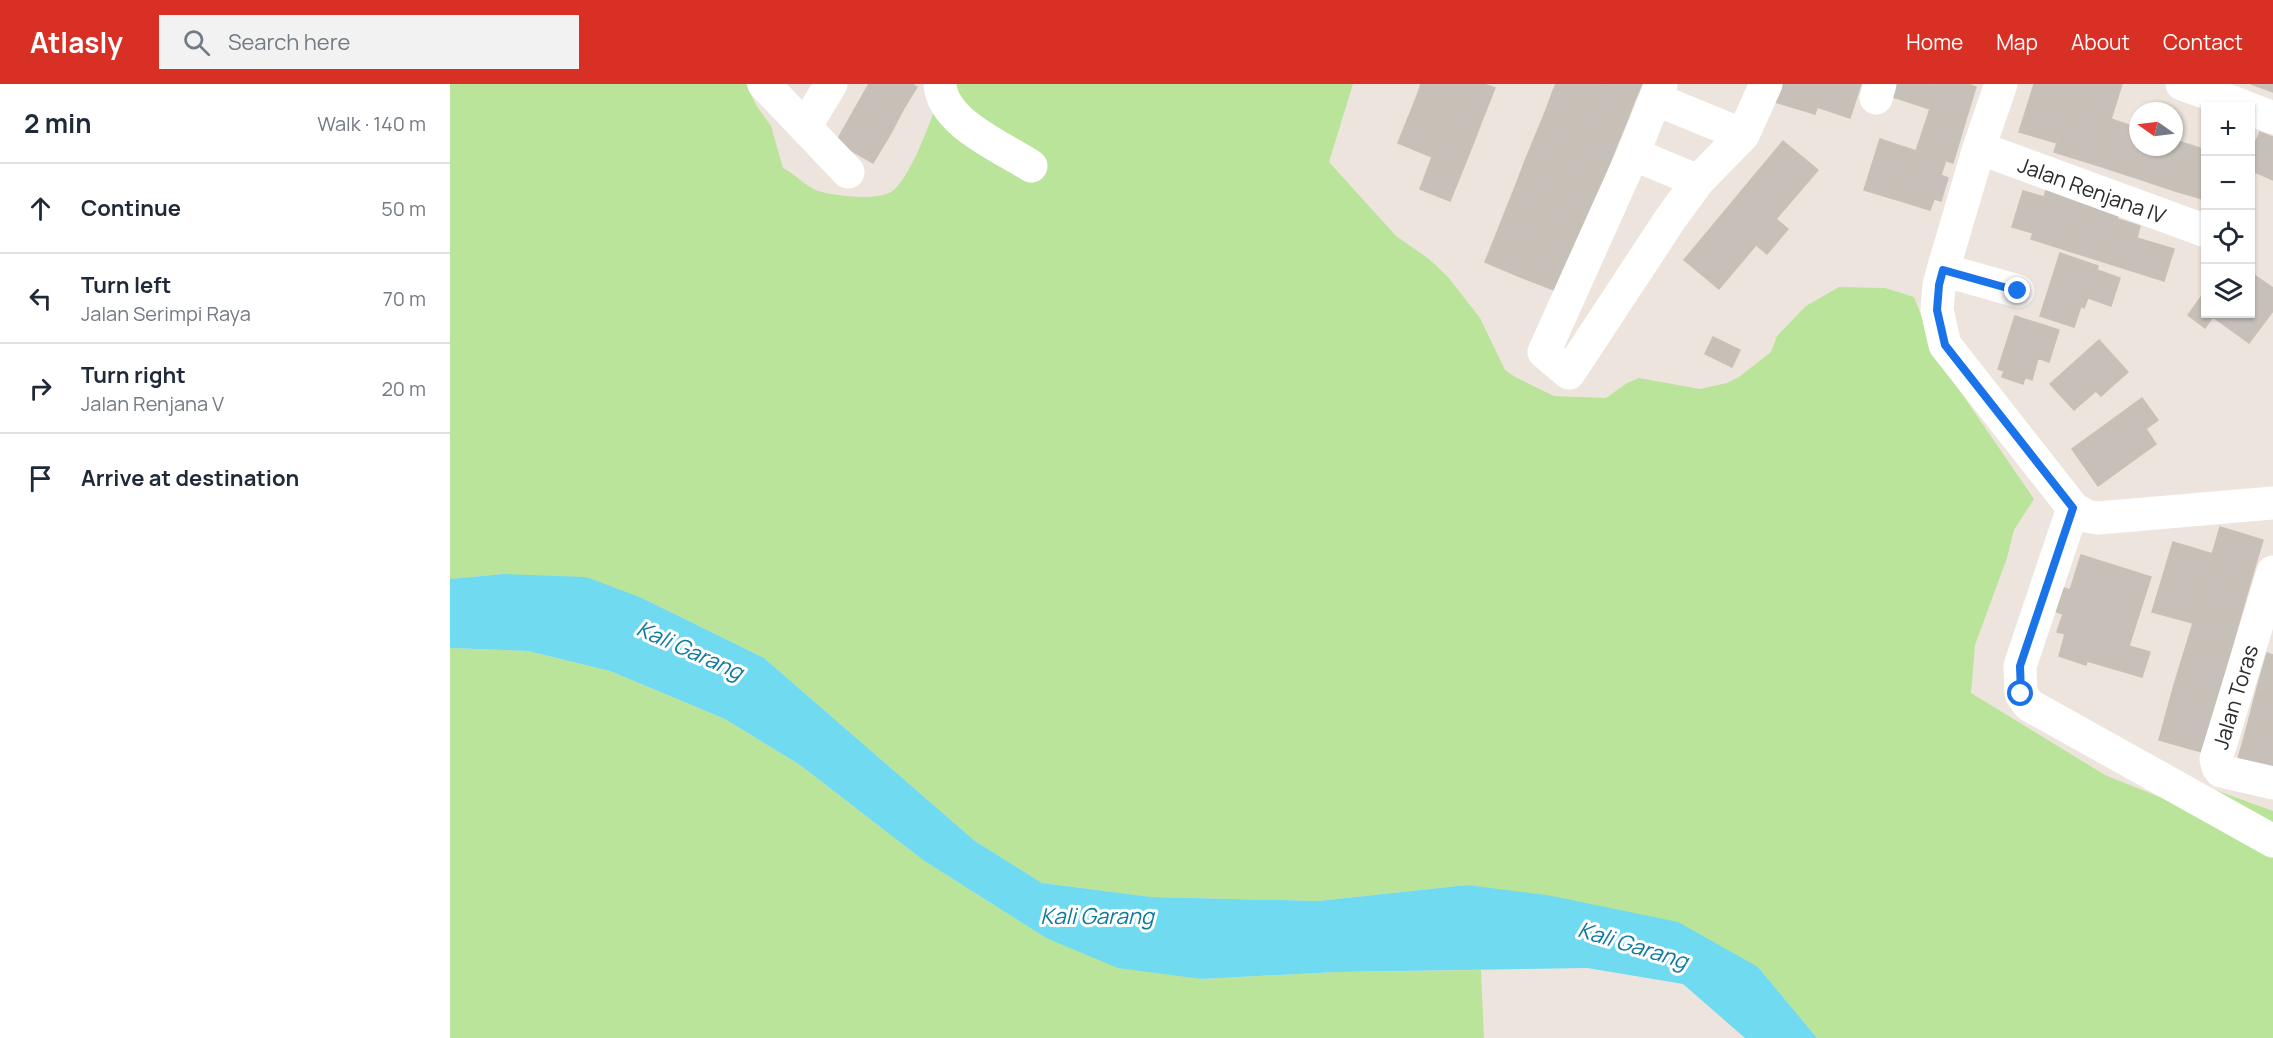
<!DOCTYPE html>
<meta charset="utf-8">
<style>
body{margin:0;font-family:Manrope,sans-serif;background:#f2f2f3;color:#1f2937}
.controls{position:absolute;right:18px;top:18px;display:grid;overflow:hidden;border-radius:0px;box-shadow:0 2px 4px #0004}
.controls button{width:54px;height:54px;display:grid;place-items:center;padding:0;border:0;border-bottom:2px solid #e0e1e3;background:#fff;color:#1f2937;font:30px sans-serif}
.compass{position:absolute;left:1679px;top:18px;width:54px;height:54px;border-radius:50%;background:#fff;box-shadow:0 2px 4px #0004;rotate:284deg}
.stop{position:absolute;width:18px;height:18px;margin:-14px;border:4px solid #1a73e8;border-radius:50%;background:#fff}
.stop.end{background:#1a73e8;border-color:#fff;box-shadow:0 2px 6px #0008}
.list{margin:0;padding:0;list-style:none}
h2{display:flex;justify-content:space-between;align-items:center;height:78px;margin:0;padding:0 24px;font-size:26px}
h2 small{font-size:20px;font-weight:400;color:#747a83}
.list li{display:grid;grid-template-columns:39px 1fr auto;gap:18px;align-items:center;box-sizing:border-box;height:90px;padding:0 24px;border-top:2px solid #e0e1e3}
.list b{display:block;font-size:22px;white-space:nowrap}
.list p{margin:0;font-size:20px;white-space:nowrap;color:#747a83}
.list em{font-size:20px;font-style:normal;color:#747a83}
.icon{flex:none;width:33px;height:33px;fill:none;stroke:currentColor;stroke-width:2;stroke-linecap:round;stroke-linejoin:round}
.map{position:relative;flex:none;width:1823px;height:954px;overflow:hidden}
header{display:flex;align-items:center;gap:36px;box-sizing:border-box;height:84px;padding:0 30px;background:#d93025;color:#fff}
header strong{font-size:28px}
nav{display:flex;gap:33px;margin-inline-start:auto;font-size:21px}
.search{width:420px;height:54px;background:#f2f2f3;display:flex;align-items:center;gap:15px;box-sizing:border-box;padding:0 21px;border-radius:0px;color:#747a83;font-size:22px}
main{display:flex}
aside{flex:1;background:#fff}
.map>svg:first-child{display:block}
</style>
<header>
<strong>Atlasly</strong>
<div class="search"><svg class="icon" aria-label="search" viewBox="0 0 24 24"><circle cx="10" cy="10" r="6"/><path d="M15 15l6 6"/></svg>Search here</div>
<nav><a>Home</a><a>Map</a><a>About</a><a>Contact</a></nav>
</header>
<main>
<aside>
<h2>2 min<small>Walk · 140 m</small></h2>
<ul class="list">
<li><svg class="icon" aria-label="ahead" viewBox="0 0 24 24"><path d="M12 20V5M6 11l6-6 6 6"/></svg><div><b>Continue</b></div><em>50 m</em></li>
<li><svg class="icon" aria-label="left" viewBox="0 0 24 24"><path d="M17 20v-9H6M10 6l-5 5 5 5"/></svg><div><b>Turn left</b><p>Jalan Serimpi Raya</p></div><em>70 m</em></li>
<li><svg class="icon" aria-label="right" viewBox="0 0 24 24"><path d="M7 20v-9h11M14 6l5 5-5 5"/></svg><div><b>Turn right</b><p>Jalan Renjana V</p></div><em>20 m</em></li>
<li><svg class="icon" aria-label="arrive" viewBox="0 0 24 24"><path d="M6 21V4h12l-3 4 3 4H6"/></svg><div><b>Arrive at destination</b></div></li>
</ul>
</aside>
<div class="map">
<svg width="1823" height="954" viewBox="0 0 1823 954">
<rect width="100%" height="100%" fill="#ede5dd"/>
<path fill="#bae49a" d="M 0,0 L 296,0 L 306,21 L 321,42 L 333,84 C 345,90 356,103 368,107 C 386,112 425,117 441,108 C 462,95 485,24 494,0 L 903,0 L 879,78 L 946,152 L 979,175 L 998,193 L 1030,234 L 1055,286 L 1065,293 L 1104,312 L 1156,314 L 1177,299 L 1189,294 L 1250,305 L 1277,299 L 1289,293 L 1321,268 L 1327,252 L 1356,222 L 1389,203 L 1435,204 L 1464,213 L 1490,278 L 1584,415 L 1564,446 L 1557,474 L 1525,561 L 1521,609 L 1655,691 L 1712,714 L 1749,700 L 1823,727 L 1823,954 L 1367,954 L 1308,883 L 1017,801 L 868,817 L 700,813 L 592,799 L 525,757 L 314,574 L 192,514 L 53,490 L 0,495 Z
M 0,564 L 78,567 L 160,587 L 275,635 L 350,681 L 473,776 L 596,854 L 752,895 L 887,888 L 1031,886 L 1034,954 L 0,954 Z"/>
<path fill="#70daf0" d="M 53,490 L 136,493 L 192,514 L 314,574 L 525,757 L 592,799 L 701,813 L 868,817 L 1017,801 L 1097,811 L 1228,838 L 1308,883 L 1367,954 L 1295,954 L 1233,900 L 1137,884 L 887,888 L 752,895 L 668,884 L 596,854 L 473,776 L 350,681 L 275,635 L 160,587 L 78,567 L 0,564 L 0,495 Z"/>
<path fill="#c6c0b9" stroke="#c9c1b7" stroke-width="1.5" d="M 419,0 L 462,0 L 467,3 L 453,26 L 416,5 Z
M 971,0 L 1011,0 L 1002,22 L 968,9 Z
M 1011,0 L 1034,0 L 1045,4 L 1033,34 L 1002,22 Z
M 1106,0 L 1144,0 L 1136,20 L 1103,7 Z
M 1144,0 L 1185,16 L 1177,37 L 1136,20 Z
M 1146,0 L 1192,0 L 1185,16 Z
M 1331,0 L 1375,0 L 1365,30 L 1325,18 Z
M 1375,0 L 1411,0 L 1400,34 L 1367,23 Z
M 1447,0 L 1487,1 L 1480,25 L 1443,13 Z
M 1487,0 L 1518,0 L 1526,3 L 1514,42 L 1478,31 Z
M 1584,0 L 1626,0 L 1619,22 L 1581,10 Z
M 1626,0 L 1672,0 L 1661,35 L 1619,22 Z
M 1801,0 L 1823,0 L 1823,8 Z
M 416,5 L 453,26 L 441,49 L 403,28 Z
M 1103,7 L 1136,20 L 1127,44 L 1094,31 Z
M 968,9 L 1002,22 L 992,48 L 958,34 Z
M 1581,10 L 1619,22 L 1607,59 L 1569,48 Z
M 1136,20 L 1177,37 L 1167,61 L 1127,44 Z
M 1002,22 L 1033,34 L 1023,60 L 992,48 Z
M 1619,22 L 1661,35 L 1646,81 L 1604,68 Z
M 403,28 L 441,49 L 423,79 L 386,58 Z
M 1094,31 L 1127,44 L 1117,68 L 1084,55 Z
M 1478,31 L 1514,42 L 1503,79 L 1466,67 Z
M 958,34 L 992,48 L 982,73 L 948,59 Z
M 1661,35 L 1688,44 L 1688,63 L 1693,63 L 1683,93 L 1646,81 Z
M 1127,44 L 1167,61 L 1158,84 L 1117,68 Z
M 992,48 L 1023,60 L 1013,85 L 982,73 Z
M 1810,48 L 1823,53 L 1823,96 L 1800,86 L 1800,70 Z
M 1084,55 L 1117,68 L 1108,90 L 1075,77 Z
M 1430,55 L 1460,65 L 1444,115 L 1414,106 Z
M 1724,56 L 1740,61 L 1725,107 L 1683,93 L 1693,63 L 1724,63 Z
M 1333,57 L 1368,86 L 1326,135 L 1338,145 L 1317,170 L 1306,161 L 1269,205 L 1234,176 Z
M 1740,61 L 1756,66 L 1756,116 L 1725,107 Z
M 1460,65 L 1496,76 L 1491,91 L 1498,94 L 1491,117 L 1484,115 L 1480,126 L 1444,115 Z
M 1117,68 L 1158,84 L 1149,107 L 1108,90 Z
M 982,73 L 1013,85 L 1000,117 L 970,105 Z
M 1075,77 L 1108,90 L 1098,116 L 1065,103 Z
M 1108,90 L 1149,107 L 1139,133 L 1098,116 Z
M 1065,103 L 1098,116 L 1088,141 L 1055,128 Z
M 1597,103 L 1638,116 L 1622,168 L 1581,155 L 1583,149 L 1562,143 L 1573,107 L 1594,113 Z
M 1098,116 L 1139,133 L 1129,158 L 1088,141 Z
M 1638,116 L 1670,126 L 1654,178 L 1622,168 Z
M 1055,128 L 1088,141 L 1079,164 L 1046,151 Z
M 1668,135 L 1690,142 L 1687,154 L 1724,165 L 1714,197 L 1654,178 Z
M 1088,141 L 1129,158 L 1120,180 L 1079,164 Z
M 1046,151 L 1079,164 L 1068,192 L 1035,178 Z
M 1079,164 L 1120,180 L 1109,208 L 1068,192 Z
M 1610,169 L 1648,182 L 1647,186 L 1670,194 L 1661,222 L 1638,214 L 1634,224 L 1631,222 L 1624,243 L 1590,232 Z
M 1800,188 L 1823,204 L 1823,227 L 1799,259 L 1763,233 L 1765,230 L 1800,230 Z
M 1756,206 L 1756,230 L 1765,230 L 1755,244 L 1738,231 Z
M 1565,232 L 1609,246 L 1599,278 L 1588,274 L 1582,296 L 1575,293 L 1573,300 L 1552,293 L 1554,287 L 1548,285 Z
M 1263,253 L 1290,266 L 1282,283 L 1255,270 Z
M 1649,256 L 1678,288 L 1651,312 L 1646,307 L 1624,326 L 1600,300 Z
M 1692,314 L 1708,336 L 1696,345 L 1706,360 L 1648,402 L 1622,365 Z
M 1770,443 L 1813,456 L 1800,500 L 1757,488 Z
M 1723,458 L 1763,470 L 1743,539 L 1702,528 Z
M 1631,471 L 1701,493 L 1679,562 L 1700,568 L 1692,593 L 1637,577 L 1636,581 L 1609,572 L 1615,550 L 1607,548 L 1613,530 L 1604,527 L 1611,503 L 1620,506 Z
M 1757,488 L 1800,500 L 1788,542 L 1746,529 Z
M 1746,529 L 1788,542 L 1779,574 L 1736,562 Z
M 1736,562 L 1779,574 L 1768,613 L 1724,601 Z
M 1817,569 L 1823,571 L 1823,608 L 1807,604 Z
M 1724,601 L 1768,613 L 1752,668 L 1709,656 Z
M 1807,604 L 1823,608 L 1823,646 L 1798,639 Z
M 1798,639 L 1823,646 L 1823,693 L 1786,682 Z"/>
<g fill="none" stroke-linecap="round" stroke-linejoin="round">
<path stroke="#fff" stroke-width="33" d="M 314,0 L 398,88
M 490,0 C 492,39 552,63 581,82
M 1211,0 L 1183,70 L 1094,268 L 1119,289 L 1221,134 L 1248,97 L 1293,51 L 1316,0
M 1551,0 L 1529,64 L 1493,186 L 1489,201 L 1487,226 L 1495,261 L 1623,424 L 1636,432 L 1648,434 L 1823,419
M 1732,0 L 1793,22
M 1426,14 L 1430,0
M 1205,15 L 1293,51
M 1800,25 L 1823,34
M 355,43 L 381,0
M 1529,64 L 1756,147
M 1183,70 L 1248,97
M 1493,186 L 1568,207
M 1623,424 L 1570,582 L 1571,610 L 1579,621 L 1823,757
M 1823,488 L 1766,675 L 1768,683 L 1771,687 L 1823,699"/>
</g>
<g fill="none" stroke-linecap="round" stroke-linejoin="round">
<path stroke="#1a73e8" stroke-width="8" d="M 1568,207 L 1493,186 L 1489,201 L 1487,226 L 1495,261 L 1623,424 L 1570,582 L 1571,610"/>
</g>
<g text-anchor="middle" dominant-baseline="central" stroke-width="6" stroke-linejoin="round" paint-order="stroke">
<g font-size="21" fill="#2b2b2b" stroke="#fff">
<text transform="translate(1642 106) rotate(20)">Jalan Renjana IV</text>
<text transform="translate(1785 613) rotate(-73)">Jalan Toras</text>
</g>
<g font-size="22" font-style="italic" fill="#0d7a9e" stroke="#fff">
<text transform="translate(240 566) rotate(24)">Kali Garang</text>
<text x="647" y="832">Kali Garang</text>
<text transform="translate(1183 861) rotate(17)">Kali Garang</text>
</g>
</g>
</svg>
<div class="controls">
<button>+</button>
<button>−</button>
<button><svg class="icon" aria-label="locate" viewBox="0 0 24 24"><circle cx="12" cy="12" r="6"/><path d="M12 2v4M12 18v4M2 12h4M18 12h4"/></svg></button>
<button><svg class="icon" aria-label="layers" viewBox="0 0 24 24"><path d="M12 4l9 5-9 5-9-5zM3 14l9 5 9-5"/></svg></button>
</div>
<svg class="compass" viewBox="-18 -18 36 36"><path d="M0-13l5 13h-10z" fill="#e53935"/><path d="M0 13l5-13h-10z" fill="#747a83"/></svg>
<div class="stop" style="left:1571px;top:610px"></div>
<div class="stop end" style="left:1568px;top:207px"></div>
</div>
</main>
